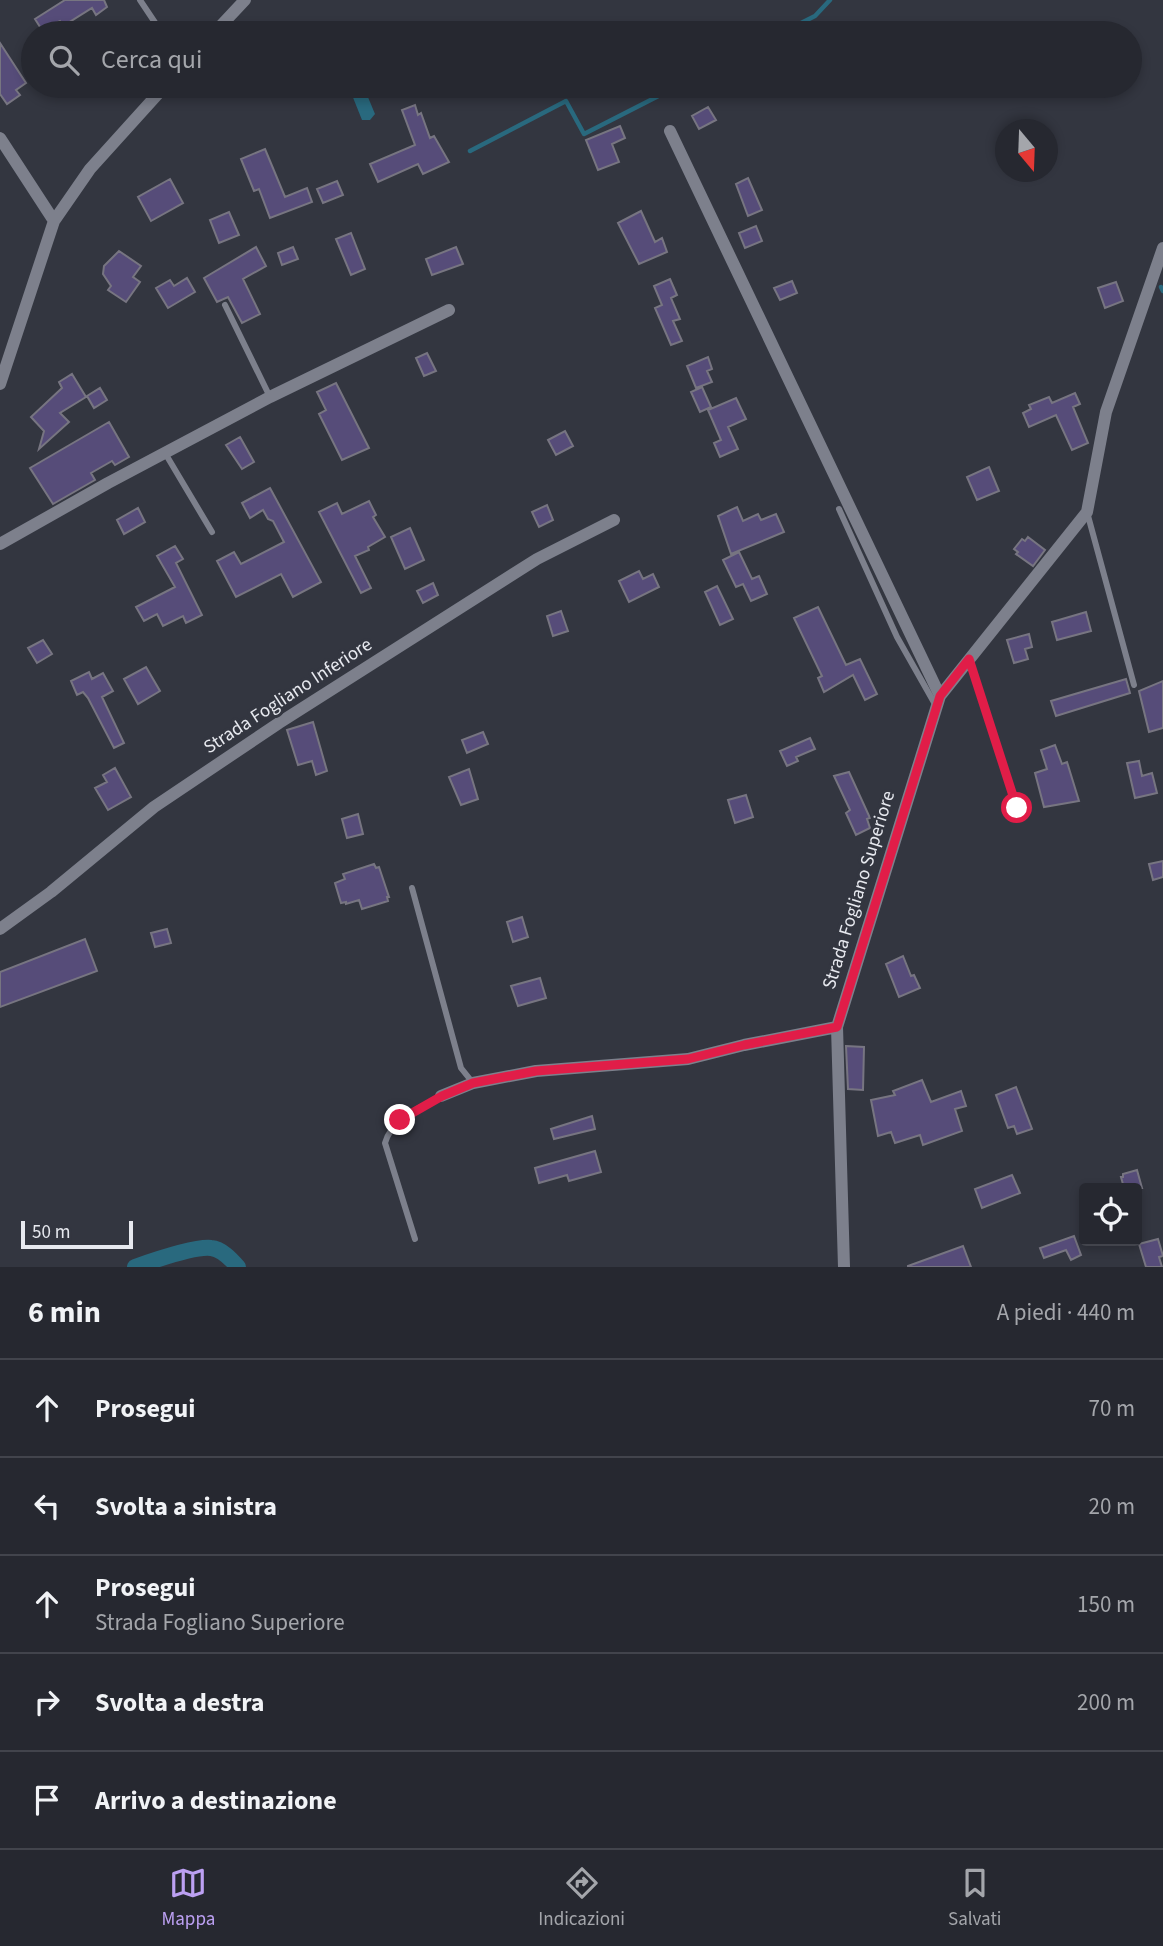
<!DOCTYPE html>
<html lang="it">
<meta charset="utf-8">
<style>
body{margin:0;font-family:"Source Sans 3",sans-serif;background:#32343c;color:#f1f3f6}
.controls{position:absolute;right:21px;bottom:21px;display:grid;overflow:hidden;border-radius:7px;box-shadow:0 4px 10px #0003}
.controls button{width:63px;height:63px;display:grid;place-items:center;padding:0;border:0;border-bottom:2px solid #42444c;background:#262830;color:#f1f3f6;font:35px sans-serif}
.compass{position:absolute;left:995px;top:119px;width:63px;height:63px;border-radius:50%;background:#262830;box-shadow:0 4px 10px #0003;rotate:161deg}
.scale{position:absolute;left:21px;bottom:18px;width:112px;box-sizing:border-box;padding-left:7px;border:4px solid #e7e9ef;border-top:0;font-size:19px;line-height:24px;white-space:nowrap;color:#e7e9ef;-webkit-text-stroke:5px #333640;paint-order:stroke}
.stop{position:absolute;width:21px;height:21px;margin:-16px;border:5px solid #e11d48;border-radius:50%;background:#fff}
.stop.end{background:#e11d48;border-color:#fff;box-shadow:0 2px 7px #0008}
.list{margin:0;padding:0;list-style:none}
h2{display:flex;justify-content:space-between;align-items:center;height:91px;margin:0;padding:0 28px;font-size:30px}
h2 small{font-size:23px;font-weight:400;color:#a4a6ab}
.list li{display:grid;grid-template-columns:46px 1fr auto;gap:21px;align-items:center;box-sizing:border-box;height:98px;padding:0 28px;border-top:2px solid #42444c}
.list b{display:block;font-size:26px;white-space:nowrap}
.list p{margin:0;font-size:23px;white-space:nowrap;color:#a4a6ab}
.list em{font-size:23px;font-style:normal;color:#a4a6ab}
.icon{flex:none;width:38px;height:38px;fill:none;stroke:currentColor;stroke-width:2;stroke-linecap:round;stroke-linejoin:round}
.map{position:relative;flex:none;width:1163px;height:1267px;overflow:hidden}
.search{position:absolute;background:#262830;box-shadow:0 4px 10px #0003;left:21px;right:21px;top:21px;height:77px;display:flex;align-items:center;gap:18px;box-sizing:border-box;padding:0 24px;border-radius:38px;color:#a4a6ab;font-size:26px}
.sheet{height:581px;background:#262830}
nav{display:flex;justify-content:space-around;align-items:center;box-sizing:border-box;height:98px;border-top:2px solid #42444c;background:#262830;font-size:19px;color:#a4a6ab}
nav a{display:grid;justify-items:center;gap:4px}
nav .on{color:#bca0f2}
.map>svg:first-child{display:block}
</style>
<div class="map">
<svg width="1163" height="1267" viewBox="0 0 1163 1267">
<rect width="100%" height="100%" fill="#333640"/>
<path fill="#29697e" d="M 365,90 L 375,114 L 370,120 L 362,120 L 352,95 Z"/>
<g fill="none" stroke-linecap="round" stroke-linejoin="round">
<path stroke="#29697e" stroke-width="4.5" d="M 781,33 L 815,16 L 830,0
M 470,151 L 566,101 L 584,134 L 678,86
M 1161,287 L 1163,291"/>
<path stroke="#29697e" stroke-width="16" d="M 135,1267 C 152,1261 195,1246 211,1248 C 222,1249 231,1259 238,1267"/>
</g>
<path fill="#564c79" stroke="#777581" stroke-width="2" d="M 65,0 L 104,0 L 107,7 L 96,15 L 92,8 L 63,26 L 60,21 L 42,30 L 35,19 Z
M 0,43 L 26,83 L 16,90 L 20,95 L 7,104 L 0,94 Z
M 415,105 L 418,115 L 421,113 L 430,138 L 434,136 L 449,162 L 423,174 L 418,164 L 378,182 L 370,164 L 415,145 L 402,110 Z
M 708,107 L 716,120 L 699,129 L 692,116 Z
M 620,126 L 625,138 L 612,144 L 619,162 L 598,170 L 586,140 Z
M 265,149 L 285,197 L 307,188 L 312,202 L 270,218 L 259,189 L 254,191 L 241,159 Z
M 748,178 L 762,210 L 748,216 L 736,184 Z
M 170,179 L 183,203 L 151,221 L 138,197 Z
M 337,181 L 343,195 L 323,203 L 317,189 Z
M 641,211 L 655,242 L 662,238 L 667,252 L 639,264 L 618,223 Z
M 229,212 L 239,235 L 219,243 L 210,220 Z
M 756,226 L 762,241 L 745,248 L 739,233 Z
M 351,233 L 365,269 L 351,275 L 336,239 Z
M 256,247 L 266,266 L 243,279 L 260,314 L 242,323 L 228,297 L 217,302 L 204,278 Z
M 293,247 L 298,259 L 282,265 L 278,253 Z
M 456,247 L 463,264 L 432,275 L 426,259 Z
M 119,251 L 141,266 L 133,277 L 140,282 L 126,302 L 108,290 L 111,286 L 103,274 L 104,266 Z
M 187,278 L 195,292 L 168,308 L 156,288 L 170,280 L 174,286 Z
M 670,279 L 677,295 L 671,298 L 680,319 L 673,321 L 682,341 L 671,345 L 655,308 L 662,305 L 654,286 Z
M 792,281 L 797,293 L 780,300 L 774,288 Z
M 1116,282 L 1123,301 L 1105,308 L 1098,288 Z
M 427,353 L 436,371 L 424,376 L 416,358 Z
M 708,357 L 712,369 L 707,371 L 712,382 L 696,388 L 687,366 Z
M 72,374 L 86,397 L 60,413 L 69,422 L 39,449 L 44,431 L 31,417 L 62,388 L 59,382 Z
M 336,383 L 369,448 L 342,460 L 319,414 L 326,410 L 317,392 Z
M 702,387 L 711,407 L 700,412 L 691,392 Z
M 100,388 L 107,400 L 94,408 L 87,396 Z
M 1075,393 L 1080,404 L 1073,407 L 1088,443 L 1072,450 L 1056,415 L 1029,427 L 1023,413 L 1031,409 L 1029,405 L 1049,397 L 1052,403 Z
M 736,398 L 746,419 L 728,427 L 738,449 L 720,457 L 714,443 L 721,440 L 708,410 Z
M 109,422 L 129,457 L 115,465 L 112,461 L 91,473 L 95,480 L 53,504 L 30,468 Z
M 565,431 L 573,446 L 556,455 L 548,440 Z
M 240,437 L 254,462 L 242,469 L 226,445 Z
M 989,467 L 999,491 L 977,500 L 967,477 Z
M 270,488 L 321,582 L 293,597 L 281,574 L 236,597 L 217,561 L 234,552 L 241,564 L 284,542 L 273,521 L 268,519 L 263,510 L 250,518 L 242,503 Z
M 369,501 L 376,515 L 373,517 L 385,537 L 368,547 L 369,550 L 355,556 L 371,588 L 361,593 L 319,512 L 337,503 L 342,514 Z
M 547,505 L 553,520 L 539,527 L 532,512 Z
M 737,507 L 743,521 L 758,514 L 761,520 L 776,514 L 784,532 L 731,554 L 718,516 Z
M 138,508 L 145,522 L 124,534 L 117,520 Z
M 410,528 L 424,560 L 405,569 L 391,537 Z
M 1028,537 L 1045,550 L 1033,566 L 1016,554 L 1018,552 L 1014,549 L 1022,539 L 1025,541 Z
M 175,546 L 183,559 L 176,563 L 202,615 L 186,623 L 183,616 L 163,626 L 157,614 L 144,621 L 136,607 L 175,587 L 157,556 Z
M 739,552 L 752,579 L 759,576 L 767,594 L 751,601 L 743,584 L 736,587 L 723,560 Z
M 639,571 L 643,579 L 653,574 L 659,587 L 629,602 L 619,581 Z
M 433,583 L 438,595 L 423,603 L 417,591 Z
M 717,586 L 733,619 L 720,625 L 705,592 Z
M 818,607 L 846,665 L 860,659 L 877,694 L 865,700 L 853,675 L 824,692 L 818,678 L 822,676 L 794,618 Z
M 561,611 L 568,631 L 553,636 L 547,616 Z
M 1086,612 L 1091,631 L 1057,640 L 1052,622 Z
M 1029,634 L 1032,647 L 1025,649 L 1028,659 L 1014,663 L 1007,640 Z
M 43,640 L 52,654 L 37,663 L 28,648 Z
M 146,667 L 160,691 L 138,704 L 124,679 Z
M 89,672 L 92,679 L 103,673 L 113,691 L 102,697 L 124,743 L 114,748 L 88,698 L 83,692 L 77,695 L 71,681 Z
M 1126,679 L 1130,693 L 1056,716 L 1051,701 Z
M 1163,681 L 1163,728 L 1149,732 L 1139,691 Z
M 313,722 L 327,771 L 316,775 L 312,761 L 298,765 L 287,730 Z
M 483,732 L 488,744 L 467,753 L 462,740 Z
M 810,738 L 815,749 L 796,757 L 798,761 L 787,766 L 780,751 Z
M 1055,745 L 1062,764 L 1067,762 L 1079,801 L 1044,807 L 1035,773 L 1047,769 L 1041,750 Z
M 1139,761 L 1142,776 L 1152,773 L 1157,793 L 1135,798 L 1127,763 Z
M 115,768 L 131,797 L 108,810 L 95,788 L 107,782 L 103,775 Z
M 469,769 L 478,799 L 461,805 L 449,777 Z
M 849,772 L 870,818 L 867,819 L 870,828 L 856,835 L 846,813 L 850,810 L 834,776 Z
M 746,795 L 753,817 L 735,823 L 728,800 Z
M 358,814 L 363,834 L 347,838 L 342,819 Z
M 1163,861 L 1163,877 L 1153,880 L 1149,864 Z
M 374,864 L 376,868 L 379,867 L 389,897 L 387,897 L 388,901 L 362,909 L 359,900 L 346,904 L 346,902 L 341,903 L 335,883 L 345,879 L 343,874 Z
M 522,917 L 528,937 L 513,942 L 507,922 Z
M 167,929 L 171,943 L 155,947 L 151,933 Z
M 85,939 L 97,971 L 0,1007 L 0,972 Z
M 903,956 L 911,976 L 914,975 L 920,988 L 899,997 L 886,964 Z
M 540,978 L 546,998 L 518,1006 L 511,986 Z
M 846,1046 L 864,1047 L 863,1090 L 848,1089 Z
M 922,1080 L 931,1102 L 961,1091 L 966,1106 L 955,1109 L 962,1131 L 923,1145 L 920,1135 L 895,1143 L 891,1132 L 878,1136 L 871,1100 L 895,1095 L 893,1091 Z
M 1016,1087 L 1032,1129 L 1017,1134 L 1014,1126 L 1008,1128 L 996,1095 Z
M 592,1116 L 595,1129 L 554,1139 L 551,1129 Z
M 595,1151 L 601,1172 L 569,1181 L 567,1175 L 539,1183 L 535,1168 Z
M 1137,1170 L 1142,1188 L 1124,1188 L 1121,1177 L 1123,1177 L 1123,1174 Z
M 1012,1175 L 1020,1193 L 982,1208 L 975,1189 Z
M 1074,1236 L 1081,1255 L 1071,1260 L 1066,1250 L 1044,1258 L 1040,1248 Z
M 1158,1239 L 1163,1256 L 1159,1257 L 1162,1267 L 1146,1267 L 1139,1244 Z
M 963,1246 L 971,1267 L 908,1267 L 908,1266 Z"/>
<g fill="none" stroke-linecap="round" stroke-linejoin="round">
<path stroke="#7d808c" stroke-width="6" d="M 140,0 L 162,33
M 225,305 L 270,397
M 165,453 L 212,532
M 839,509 L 897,637 L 936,706
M 1087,512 L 1134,685
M 969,660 L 1017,808
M 412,888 L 461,1068 L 473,1083
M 415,1239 L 385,1143 C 392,1118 420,1108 441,1096"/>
<path stroke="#7d808c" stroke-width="12" d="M 214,33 L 245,0
M 670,131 L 940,696 L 1087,512 L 1106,412 L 1163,248
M 0,138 L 54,221
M 0,384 L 54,221 L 90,169 L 165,86
M 0,544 L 108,483 L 270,397 L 449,310
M 0,929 L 51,892 L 154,807 L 279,723 L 537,559 L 614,520
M 441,1096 L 473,1083 L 536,1071 L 688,1059 L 744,1045 L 837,1027
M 844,1267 L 837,1027 L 940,696"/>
</g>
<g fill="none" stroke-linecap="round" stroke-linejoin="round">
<path stroke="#e11d48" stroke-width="9" d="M 400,1120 L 442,1096 L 473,1083 L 536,1071 L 688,1059 L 744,1045 L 837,1027 L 940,696 L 969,659 L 1017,808"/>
</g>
<g text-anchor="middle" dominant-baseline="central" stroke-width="6" stroke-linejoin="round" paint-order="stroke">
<g font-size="19" fill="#e7e9ef" stroke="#333640">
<text transform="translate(288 696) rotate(-33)">Strada Fogliano Inferiore</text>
<text transform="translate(859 890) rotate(-73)">Strada Fogliano Superiore</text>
</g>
</g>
</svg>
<div class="controls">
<button><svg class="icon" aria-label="locate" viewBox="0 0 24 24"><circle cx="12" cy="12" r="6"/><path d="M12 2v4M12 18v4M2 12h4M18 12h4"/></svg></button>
</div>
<svg class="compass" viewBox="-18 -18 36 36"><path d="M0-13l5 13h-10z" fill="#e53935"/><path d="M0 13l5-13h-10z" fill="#a4a6ab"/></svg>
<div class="scale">50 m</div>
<div class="stop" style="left:1017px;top:808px"></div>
<div class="stop end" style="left:400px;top:1120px"></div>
<div class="search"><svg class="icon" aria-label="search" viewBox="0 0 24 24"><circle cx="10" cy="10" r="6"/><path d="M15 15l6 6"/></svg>Cerca qui</div>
</div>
<section class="sheet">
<h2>6 min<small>A piedi · 440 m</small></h2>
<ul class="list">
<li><svg class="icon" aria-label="ahead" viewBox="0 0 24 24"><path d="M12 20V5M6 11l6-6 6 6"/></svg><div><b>Prosegui</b></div><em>70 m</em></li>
<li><svg class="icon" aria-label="left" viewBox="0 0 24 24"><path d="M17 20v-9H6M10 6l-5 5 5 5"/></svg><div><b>Svolta a sinistra</b></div><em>20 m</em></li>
<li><svg class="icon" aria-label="ahead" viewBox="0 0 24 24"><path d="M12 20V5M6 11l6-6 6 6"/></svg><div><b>Prosegui</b><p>Strada Fogliano Superiore</p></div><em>150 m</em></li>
<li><svg class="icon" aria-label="right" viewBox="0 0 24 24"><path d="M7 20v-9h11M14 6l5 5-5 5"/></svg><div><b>Svolta a destra</b></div><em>200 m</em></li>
<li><svg class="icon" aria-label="arrive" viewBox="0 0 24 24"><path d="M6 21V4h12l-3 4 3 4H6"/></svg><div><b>Arrivo a destinazione</b></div></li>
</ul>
</section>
<nav>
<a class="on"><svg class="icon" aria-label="map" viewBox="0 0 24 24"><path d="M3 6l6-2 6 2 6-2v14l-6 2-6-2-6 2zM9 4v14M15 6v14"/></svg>Mappa</a>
<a><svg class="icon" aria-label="directions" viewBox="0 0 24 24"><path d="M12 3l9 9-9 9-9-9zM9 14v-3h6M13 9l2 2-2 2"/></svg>Indicazioni</a>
<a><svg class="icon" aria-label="saved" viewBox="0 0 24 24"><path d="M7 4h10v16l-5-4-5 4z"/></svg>Salvati</a>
</nav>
